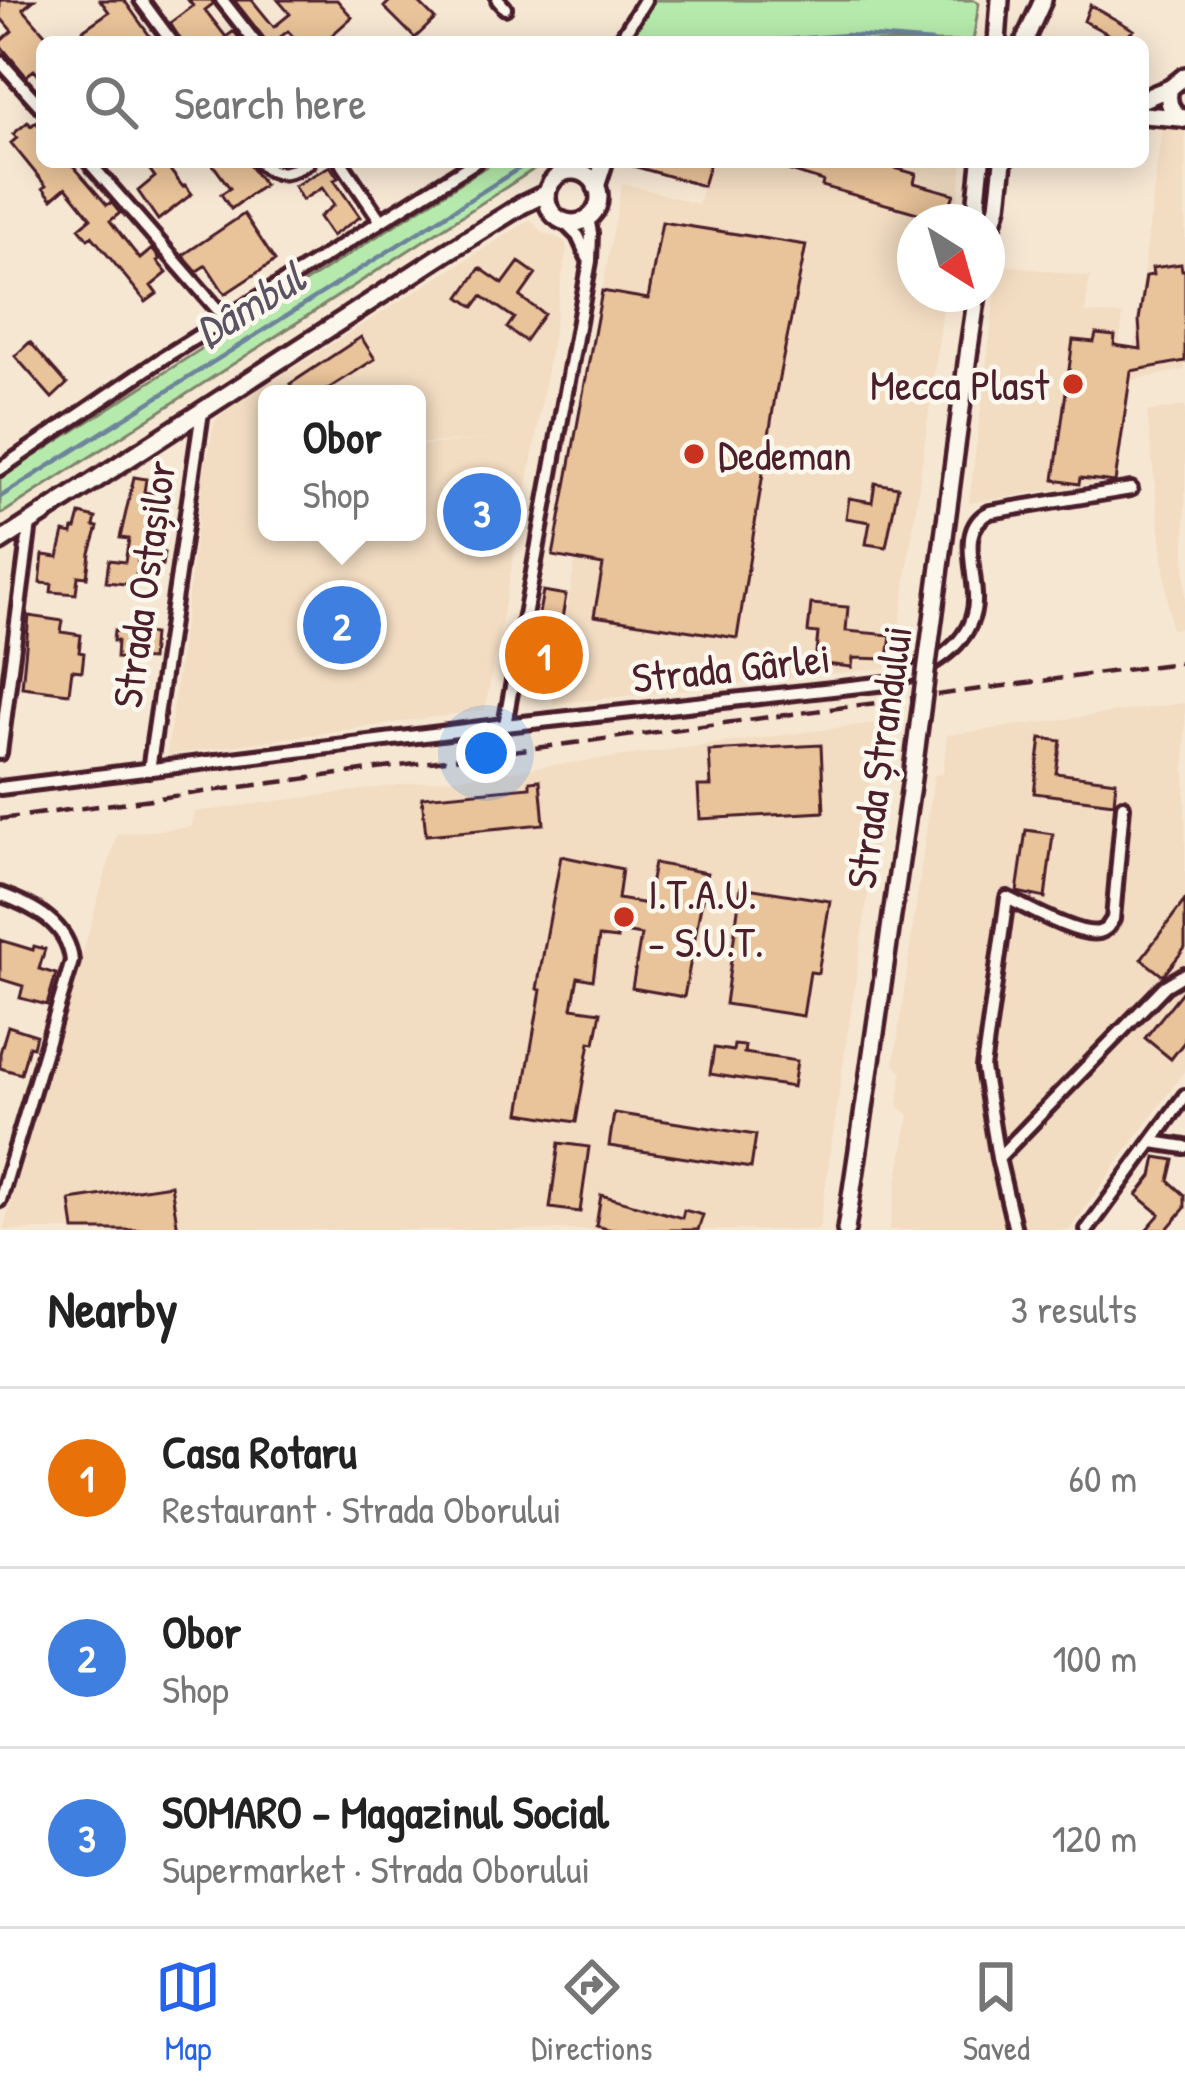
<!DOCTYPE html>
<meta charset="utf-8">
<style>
body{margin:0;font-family:"Patrick Hand",sans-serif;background:#f2f2f2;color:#222}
.compass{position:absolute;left:897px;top:204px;width:108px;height:108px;border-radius:50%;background:#fff;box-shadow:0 6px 30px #0003;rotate:143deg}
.you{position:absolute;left:486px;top:753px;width:42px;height:42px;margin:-30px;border:9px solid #fff;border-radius:50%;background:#1a73e8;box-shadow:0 0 0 18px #1a73e833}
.badge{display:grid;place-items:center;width:78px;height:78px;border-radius:50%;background:#2563eb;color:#fff;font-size:39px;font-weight:700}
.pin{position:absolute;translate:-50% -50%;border:6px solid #fff;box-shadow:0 3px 12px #0006}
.popup{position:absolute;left:258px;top:385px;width:168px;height:156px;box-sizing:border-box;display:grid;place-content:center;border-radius:18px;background:#fff;filter:drop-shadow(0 3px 9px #0005);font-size:39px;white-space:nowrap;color:#767676}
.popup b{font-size:45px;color:#222}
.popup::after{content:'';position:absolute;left:50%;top:100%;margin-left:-24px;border:24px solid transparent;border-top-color:#fff}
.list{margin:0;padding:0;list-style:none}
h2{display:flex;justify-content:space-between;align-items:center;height:156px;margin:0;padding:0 48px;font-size:51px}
h2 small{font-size:39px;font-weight:400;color:#767676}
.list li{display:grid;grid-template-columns:78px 1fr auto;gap:36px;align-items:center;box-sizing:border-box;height:180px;padding:0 48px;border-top:3px solid #e0e0e0}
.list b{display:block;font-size:45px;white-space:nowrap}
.list p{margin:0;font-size:39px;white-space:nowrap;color:#767676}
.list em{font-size:39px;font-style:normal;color:#767676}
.icon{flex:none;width:66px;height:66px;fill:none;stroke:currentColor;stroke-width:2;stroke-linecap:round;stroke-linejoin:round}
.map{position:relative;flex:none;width:1185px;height:1230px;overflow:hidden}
.search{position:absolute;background:#fff;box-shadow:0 6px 30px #0003;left:36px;right:36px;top:36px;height:132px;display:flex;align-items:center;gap:30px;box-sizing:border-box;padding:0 42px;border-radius:18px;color:#767676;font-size:45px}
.sheet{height:696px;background:#fff}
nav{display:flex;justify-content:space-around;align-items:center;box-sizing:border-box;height:168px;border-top:3px solid #e0e0e0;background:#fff;font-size:33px;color:#767676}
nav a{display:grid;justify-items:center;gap:6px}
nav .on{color:#2563eb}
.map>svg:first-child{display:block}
</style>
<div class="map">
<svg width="1185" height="1230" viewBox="0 0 1185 1230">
<rect width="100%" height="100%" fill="#f6e7d3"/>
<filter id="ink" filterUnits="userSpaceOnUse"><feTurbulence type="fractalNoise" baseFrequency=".00833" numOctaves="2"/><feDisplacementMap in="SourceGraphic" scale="24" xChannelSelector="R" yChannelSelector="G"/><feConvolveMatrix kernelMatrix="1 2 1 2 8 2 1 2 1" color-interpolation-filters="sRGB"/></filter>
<g filter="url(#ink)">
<path fill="#f2dcc2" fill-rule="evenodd" d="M 1162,125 L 1185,128 L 1185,370 L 1130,380 Z
M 710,162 L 763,162 L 816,178 L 821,162 L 963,162 L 955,222 L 915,222 L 915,294 L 945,294 L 894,667 L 553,704 L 575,561 L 553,556 L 622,183 L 698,204 Z
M 530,220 L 543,233 L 565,241 L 567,247 L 536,437 L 485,710 L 167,755 L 205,467 L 215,421 L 229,408 ZM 267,394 L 417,394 L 417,444 L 489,439 L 417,446 L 417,532 L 267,532 L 267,461 L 264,460 L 267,459 Z
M 999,264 L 1090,277 L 1085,313 L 1123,315 L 1101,482 L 969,503 Z
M 1185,406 L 1185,628 L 1171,629 L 1147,412 Z
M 1185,703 L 1185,1070 L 1069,1230 L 889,1230 L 909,1115 L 898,1106 L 902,1072 L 894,1065 L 934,775 L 943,774 L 947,735 Z
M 876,723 L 867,815 L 879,818 L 819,1230 L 3,1230 L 117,834 L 192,827 L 194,812 Z"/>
<path fill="#b6eaac" stroke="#80846c" stroke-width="3" d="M 655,0 L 974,0 L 979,3 L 973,42 L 629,42 Z
M 493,162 L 545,162 L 0,515 L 0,478 Z"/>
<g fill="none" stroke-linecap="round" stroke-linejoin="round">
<path stroke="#6d849b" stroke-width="4.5" d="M 752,42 L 847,35 L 933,42
M 0,497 L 529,162"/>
</g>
<path fill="#e9c399" stroke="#4a1f2b" stroke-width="3" d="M 0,0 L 34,0 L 23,9 L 52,42 L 42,42 L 42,79 L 34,70 L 26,76 L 0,45 L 0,42 L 12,31 L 0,17 Z
M 100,0 L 124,0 L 154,42 L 91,42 L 83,30 L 109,12 Z
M 188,0 L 212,0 L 213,4 L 205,10 L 226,37 L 234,31 L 242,42 L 182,42 L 170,23 L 193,6 Z
M 234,0 L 252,0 L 274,27 L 290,14 L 278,0 L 337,0 L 352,17 L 324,42 L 298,42 L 288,31 L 274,42 L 267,42 Z
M 391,0 L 416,0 L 435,19 L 415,38 L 384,7 Z
M 1090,5 L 1134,30 L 1121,41 L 1084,21 Z
M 28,122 L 31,126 L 36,122 L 42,130 L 42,162 L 70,162 L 107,205 L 111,202 L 120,213 L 110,221 L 140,259 L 152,249 L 160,259 L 157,261 L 167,273 L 151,286 L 157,294 L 146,302 L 92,236 L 88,239 L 79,228 L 91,218 L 66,187 L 52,199 L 43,188 L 46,186 L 11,143 L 17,138 L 13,134 Z
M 144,162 L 181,162 L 170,170 L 183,187 L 185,185 L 192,194 L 158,220 L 138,191 L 155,177 Z
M 211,162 L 247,162 L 264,185 L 231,209 L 221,194 L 230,188 Z
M 630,162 L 710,162 L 703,186 L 630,165 Z
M 771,162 L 874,162 L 916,174 L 914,183 L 954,194 L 951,202 L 955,204 L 949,222 L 822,186 L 823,181 L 771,165 Z
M 330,166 L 338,178 L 334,180 L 360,217 L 332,236 L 319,217 L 334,205 L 322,188 L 302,200 L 294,186 Z
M 244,214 L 275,261 L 225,294 L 206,265 L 197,271 L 183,255 Z
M 662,222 L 806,245 L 775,397 L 737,638 L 594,616 L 603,565 L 553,556 L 602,291 L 648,299 Z
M 519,262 L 536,274 L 520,297 L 544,314 L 525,341 L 507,328 L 514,318 L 482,296 L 474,307 L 460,297 L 480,268 L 503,284 Z
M 1181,264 L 1182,270 L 1185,270 L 1185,361 L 1131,371 L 1115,482 L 1080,478 L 1079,484 L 1054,480 L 1073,340 L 1094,342 L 1096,334 L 1115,336 L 1114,345 L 1141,349 L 1139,320 L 1146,276 L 1153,275 L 1152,268 Z
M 361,337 L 375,359 L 320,394 L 297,394 L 290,384 Z
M 30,342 L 67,384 L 52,398 L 15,356 Z
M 134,477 L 146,479 L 144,492 L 160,495 L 159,499 L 170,501 L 159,552 L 164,553 L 162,565 L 138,561 L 135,585 L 106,582 L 109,560 L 125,562 L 129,539 L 120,538 Z
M 875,483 L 898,487 L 886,547 L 866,544 L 870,522 L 846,518 L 849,498 L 872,502 Z
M 467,490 L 498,494 L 491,530 L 461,525 Z
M 80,514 L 96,518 L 94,526 L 98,527 L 90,553 L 87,577 L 78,576 L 76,594 L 51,592 L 52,584 L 40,583 L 43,555 L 58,557 L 64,532 L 72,534 L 73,529 L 76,529 Z
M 543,591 L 566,595 L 551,685 L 527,681 Z
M 811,604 L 848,607 L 846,631 L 891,635 L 888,659 L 853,658 L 852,667 L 815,663 L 818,633 L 808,632 Z
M 29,616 L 63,621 L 61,632 L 81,635 L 79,652 L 84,653 L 82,671 L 72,670 L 69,693 L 22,687 Z
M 114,631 L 153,634 L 151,660 L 116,658 L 117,641 L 113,641 Z
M 1041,738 L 1061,741 L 1056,773 L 1116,781 L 1114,803 L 1034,793 Z
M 821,745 L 824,812 L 700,819 L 698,786 L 711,786 L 709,751 Z
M 540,780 L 544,824 L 426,835 L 422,797 L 530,787 L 530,781 Z
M 1026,830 L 1053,834 L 1045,898 L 1017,892 Z
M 561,856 L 622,869 L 618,899 L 647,904 L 654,863 L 707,873 L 684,997 L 632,988 L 641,935 L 617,931 L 617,939 L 599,937 L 593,980 L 578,977 L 572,1008 L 601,1012 L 595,1043 L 590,1042 L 576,1122 L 520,1113 L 541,990 L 537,989 Z
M 741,887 L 830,901 L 818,973 L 810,972 L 803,1016 L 725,1004 Z
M 1185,900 L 1185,948 L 1163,976 L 1141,959 Z
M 0,940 L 33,950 L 34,946 L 45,949 L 39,969 L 56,974 L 47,1005 L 20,998 L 23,986 L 0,979 Z
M 1185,988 L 1185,1041 L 1171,1059 L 1145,1038 Z
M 8,1026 L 36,1035 L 33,1047 L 29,1046 L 21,1074 L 0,1068 L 0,1053 Z
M 734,1045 L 745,1046 L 744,1053 L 797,1061 L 793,1087 L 710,1074 L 714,1048 L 733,1051 Z
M 614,1113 L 756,1135 L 751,1168 L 609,1146 Z
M 559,1143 L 589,1147 L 580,1212 L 550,1208 Z
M 1156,1157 L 1174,1160 L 1169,1181 L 1185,1195 L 1185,1208 L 1166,1230 L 1146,1230 L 1160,1214 L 1137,1195 L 1152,1176 Z
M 171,1185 L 178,1230 L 74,1230 L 70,1200 Z
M 601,1195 L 682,1218 L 684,1210 L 703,1215 L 698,1230 L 612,1230 L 596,1226 Z"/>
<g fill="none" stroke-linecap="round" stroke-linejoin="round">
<g stroke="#4a1f2b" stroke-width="20">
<path id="street" d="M 141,0 L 172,42
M 222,0 L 255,42
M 498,0 L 505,8
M 619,42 L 645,0
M 0,61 L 42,108
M 89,162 L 225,318
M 260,162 C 276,179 291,173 308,162
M 341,162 L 381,221
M 571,162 L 577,172
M 563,221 L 578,236 L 588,258
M 0,469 L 163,358 L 475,162
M 505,725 L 590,261 L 591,233 L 588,218
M 0,753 L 30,523
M 149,770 L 202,412
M 0,788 L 505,725 L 887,683 C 920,672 963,652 973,615 C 983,582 952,530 990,512 L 1131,489
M 0,894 C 33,906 68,923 72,961 L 0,1200
M 1152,1142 L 1185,1147
M 998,1158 L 1165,986 L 1185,974
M 1015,1230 L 998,1158 L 983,1068 L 1007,898 C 1026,907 1079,937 1099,932 C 1108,929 1108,926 1113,919 L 1123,806
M 1087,1230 L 1185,1096"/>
</g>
<g stroke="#4a1f2b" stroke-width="24">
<path id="secondary" d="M 997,42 L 1000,0
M 1024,42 L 1043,0
M 1170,88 C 1166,102 1171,114 1185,119
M 1143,99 L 1170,88 L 1185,76
M 1143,115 L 1181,118
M547 197a26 26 0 1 1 52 0a26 26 0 1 1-52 0Z
M 596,187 L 604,162
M 980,222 L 977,200 L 981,162
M 987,242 L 998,206 L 1003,162
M 969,348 L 977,294
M 0,542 L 447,252 L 522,205 L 547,193
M 846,1230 L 859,1143"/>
</g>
<use href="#street" stroke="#fbf7ec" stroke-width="10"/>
<use href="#secondary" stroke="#fbf7ec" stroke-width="15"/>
<path stroke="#4a1f2b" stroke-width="4.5" stroke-dasharray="18 9" stroke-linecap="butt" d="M 0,819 L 1185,662"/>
<g stroke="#4a1f2b" stroke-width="24" stroke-linecap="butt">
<path id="secondary-bridge" d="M 859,1143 L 912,778 L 969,348"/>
</g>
<use href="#secondary-bridge" stroke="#fbf7ec" stroke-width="15"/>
</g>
</g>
<g fill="#c8321e" stroke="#fbf7ec" stroke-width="4.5">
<circle cx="1073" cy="384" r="12"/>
<circle cx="694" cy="454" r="12"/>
<circle cx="624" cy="917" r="12"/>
</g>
<g text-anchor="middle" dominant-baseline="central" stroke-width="9" stroke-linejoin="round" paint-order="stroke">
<g font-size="42" fill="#4a1f2b" stroke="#fbf7ec" text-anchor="start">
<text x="1049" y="384" text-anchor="end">Mecca Plast</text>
<text x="718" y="454">Dedeman</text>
<text x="648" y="893">I.T.A.U.<tspan x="648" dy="48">- S.U.T.</tspan></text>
</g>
<g font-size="42" fill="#4a1f2b" stroke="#fbf7ec">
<text transform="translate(143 584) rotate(-82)">Strada Ostașilor</text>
<text transform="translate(731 667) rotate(-6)">Strada Gârlei</text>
<text transform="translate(878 757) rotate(-82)">Strada Ștrandului</text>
</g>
<g font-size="45" font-style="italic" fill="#5b5263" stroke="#fbf7ec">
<text transform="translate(249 304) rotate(-32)">Dâmbul</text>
</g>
</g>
</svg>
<svg class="compass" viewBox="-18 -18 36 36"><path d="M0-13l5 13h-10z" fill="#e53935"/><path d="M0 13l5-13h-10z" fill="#767676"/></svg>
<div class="you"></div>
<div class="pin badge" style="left:544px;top:655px;background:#e8710a">1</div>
<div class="pin badge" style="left:342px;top:625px;background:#3f7fe0">2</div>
<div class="popup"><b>Obor</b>Shop</div>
<div class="pin badge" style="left:482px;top:512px;background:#3f7fe0">3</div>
<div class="search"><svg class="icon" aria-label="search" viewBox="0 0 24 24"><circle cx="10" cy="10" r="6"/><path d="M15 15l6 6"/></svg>Search here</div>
</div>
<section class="sheet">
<h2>Nearby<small>3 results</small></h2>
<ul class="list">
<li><span class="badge" style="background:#e8710a">1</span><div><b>Casa Rotaru</b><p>Restaurant · Strada Oborului</p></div><em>60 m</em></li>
<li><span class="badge" style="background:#3f7fe0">2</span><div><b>Obor</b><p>Shop</p></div><em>100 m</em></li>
<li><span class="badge" style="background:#3f7fe0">3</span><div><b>SOMARO - Magazinul Social</b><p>Supermarket · Strada Oborului</p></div><em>120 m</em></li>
</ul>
</section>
<nav>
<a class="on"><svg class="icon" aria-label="map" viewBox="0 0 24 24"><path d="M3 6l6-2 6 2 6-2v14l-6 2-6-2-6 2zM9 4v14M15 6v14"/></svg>Map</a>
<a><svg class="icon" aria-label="directions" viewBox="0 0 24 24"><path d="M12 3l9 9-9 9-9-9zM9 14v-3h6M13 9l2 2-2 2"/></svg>Directions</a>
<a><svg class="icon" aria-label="saved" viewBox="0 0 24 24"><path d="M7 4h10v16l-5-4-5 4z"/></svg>Saved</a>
</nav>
